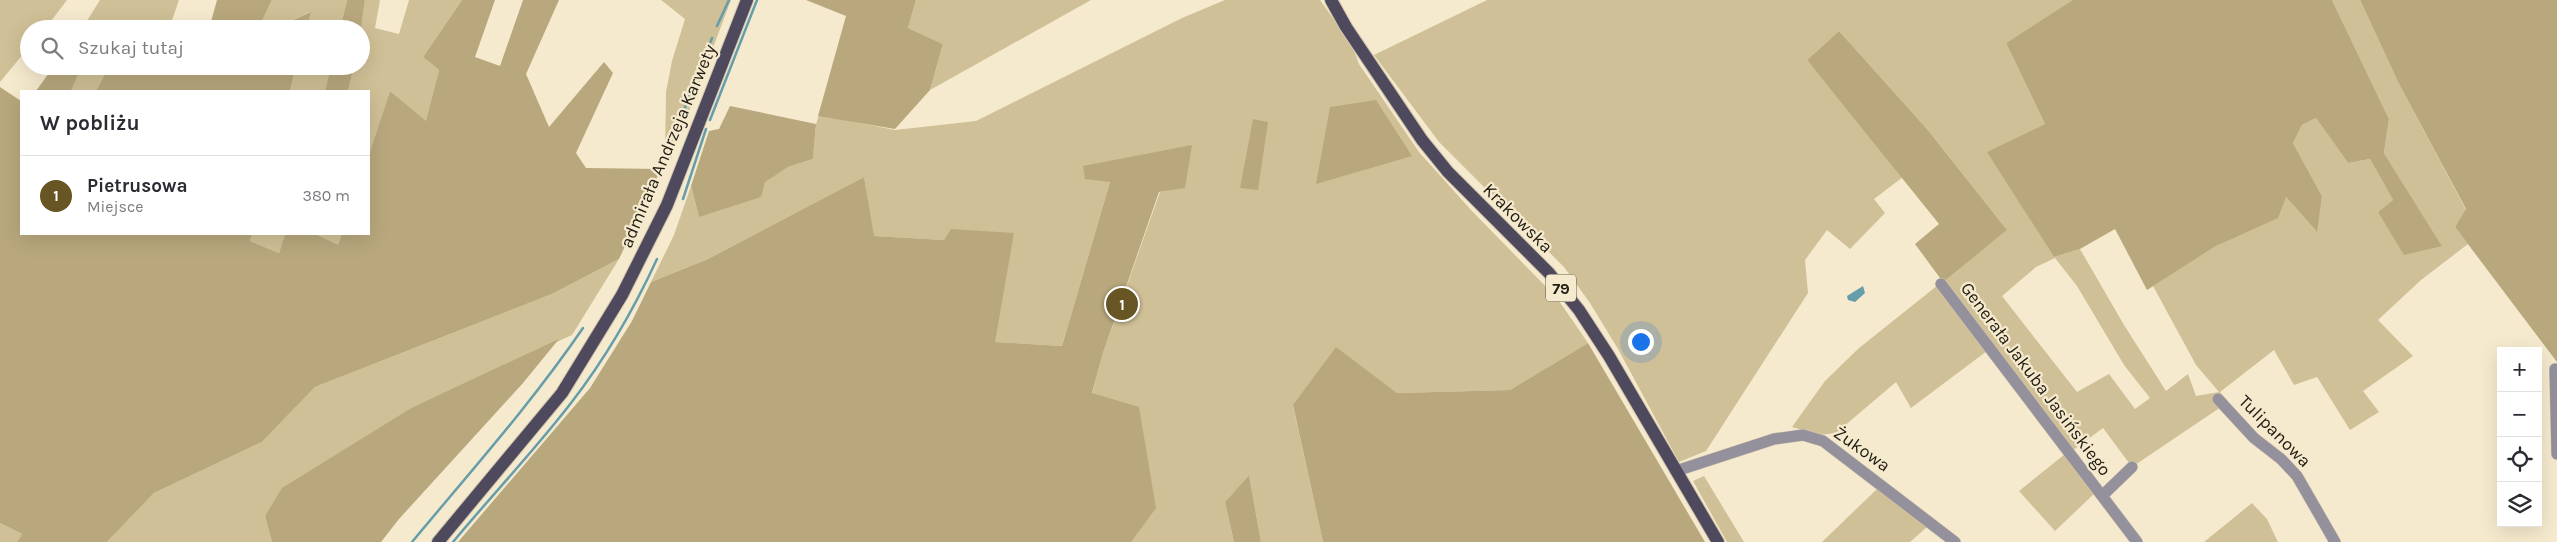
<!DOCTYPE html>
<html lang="pl">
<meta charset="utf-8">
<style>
body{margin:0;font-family:Karla,sans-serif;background:#f7f7f7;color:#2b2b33}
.controls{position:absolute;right:15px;bottom:15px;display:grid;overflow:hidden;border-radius:0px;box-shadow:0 5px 20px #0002}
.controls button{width:45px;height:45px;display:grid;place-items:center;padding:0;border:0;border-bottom:1px solid #e1e1e2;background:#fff;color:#2b2b33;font:25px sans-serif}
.you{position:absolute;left:1640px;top:341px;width:18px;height:18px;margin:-12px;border:4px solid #fff;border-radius:50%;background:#1a73e8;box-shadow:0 0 0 8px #1a73e833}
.badge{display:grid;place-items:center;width:32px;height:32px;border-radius:50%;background:#685524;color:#fff;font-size:16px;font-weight:700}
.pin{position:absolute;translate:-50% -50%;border:2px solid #fff;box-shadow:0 1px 5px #0006}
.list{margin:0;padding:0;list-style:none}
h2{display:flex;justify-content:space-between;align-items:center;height:65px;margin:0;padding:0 20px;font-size:21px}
h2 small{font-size:16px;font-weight:400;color:#7c7c81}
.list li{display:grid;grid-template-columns:32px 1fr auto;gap:15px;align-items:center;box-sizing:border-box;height:80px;padding:0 20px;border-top:1px solid #e1e1e2}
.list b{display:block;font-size:19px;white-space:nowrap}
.list p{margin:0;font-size:16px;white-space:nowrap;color:#7c7c81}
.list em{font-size:16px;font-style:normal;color:#7c7c81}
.icon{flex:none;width:28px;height:28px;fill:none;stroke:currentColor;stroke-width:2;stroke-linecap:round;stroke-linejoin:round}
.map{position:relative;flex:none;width:2557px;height:542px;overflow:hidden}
.search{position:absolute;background:#fff;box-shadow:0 5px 20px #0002;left:20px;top:20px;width:350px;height:55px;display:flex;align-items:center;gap:12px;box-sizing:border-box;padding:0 18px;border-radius:28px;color:#7c7c81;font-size:19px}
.panel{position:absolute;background:#fff;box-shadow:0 5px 20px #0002;left:20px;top:90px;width:350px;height:145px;border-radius:0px}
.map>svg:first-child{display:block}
</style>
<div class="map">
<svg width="2557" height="542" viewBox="0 0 2557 542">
<rect width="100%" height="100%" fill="#f6eace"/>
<path fill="#d0c097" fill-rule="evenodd" d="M 0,0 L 67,0 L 45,29 L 29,29 L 29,47 L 0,82 Z
M 100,0 L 179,0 L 169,29 L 82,29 Z
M 272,0 L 347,0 L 340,29 L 306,29 L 310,12 L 272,29 L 258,29 Z
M 365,0 L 380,0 L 375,28 L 399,34 L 409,0 L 462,0 L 423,57 L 439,70 L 426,122 L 390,91 L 369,154 L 369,91 L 348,91 L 354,66 L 361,66 L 361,29 Z
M 661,0 L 731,0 L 671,159 L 665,158 L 666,92 L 672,61 L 685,19 Z
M 916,0 L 1091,0 L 930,90 L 943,44 L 908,28 Z
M 1225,0 L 1320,0 L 1352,45 L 1359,64 L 1419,152 L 1471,210 L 1557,298 L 1588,343 L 1510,390 L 1397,393 L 1336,348 L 1293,406 L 1323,542 L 1261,542 L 1249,475 L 1225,502 L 1234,542 L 1130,542 L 1092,394 L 1103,353 L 1160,192 L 1185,187 L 1110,182 L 1062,346 L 995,342 L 944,240 L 873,236 L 864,177 L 708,259 L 651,282 L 674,235 L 691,186 L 699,217 L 788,167 L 813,159 L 816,124 L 819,115 L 895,130 L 976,121 L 1182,18 Z
M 1487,0 L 2074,0 L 2006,43 L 2045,124 L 1988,152 L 2054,257 L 2080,249 L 2124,325 L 2166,391 L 2188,374 L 2196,396 L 2219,392 L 2196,365 L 2153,286 L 2216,246 L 2244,232 L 2286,197 L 2316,231 L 2322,196 L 2293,143 L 2302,125 L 2316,118 L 2348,163 L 2370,159 L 2393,200 L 2378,212 L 2442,246 L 2384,153 L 2389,119 L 2332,0 L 2360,0 L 2399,84 L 2466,210 L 2455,227 L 2468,244 L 2421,280 L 2378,320 L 2413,356 L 2363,391 L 2379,412 L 2350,430 L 2317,377 L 2294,385 L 2274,350 L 2220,392 L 2228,401 L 2221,407 L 2132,467 L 2103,428 L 2072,451 L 1987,351 L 1911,408 L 1896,382 L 1836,433 L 1820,435 L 1792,427 L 1825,381 L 1859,348 L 2007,230 L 1927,129 L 1839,31 L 1807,60 L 1903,177 L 1874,199 L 1885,213 L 1850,249 L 1827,230 L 1805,260 L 1808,293 L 1706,451 L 1679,462 L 1618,349 L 1590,303 L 1564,267 L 1439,142 L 1374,55 ZM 2055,258 L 2077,286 L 2124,365 L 2150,398 L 2135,409 L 2109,374 L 2077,392 L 2002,296 L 2036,267 Z
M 66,66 L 109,66 L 96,91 L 71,91 L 80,67 Z
M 296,66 L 331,66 L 325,91 L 290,91 Z
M 252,234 L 285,234 L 279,253 L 250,241 Z
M 315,234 L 342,234 L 338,246 Z
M 619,259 L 572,335 L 413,407 L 265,516 L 272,542 L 107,542 L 154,493 L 262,442 L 315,387 L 552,294 Z
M 2065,454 L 2096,492 L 2055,531 L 2019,491 Z
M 1704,476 L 1744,542 L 1727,542 L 1693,481 Z
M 1877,489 L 1927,527 L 1910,542 L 1822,542 Z
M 2252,503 L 2267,519 L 2278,542 L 2204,542 Z
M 0,523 L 22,534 L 17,542 L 0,542 Z"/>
<path fill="#b9a87d" d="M 217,0 L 272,0 L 258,29 L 209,29 Z
M 347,0 L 365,0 L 361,29 L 340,29 Z
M 462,0 L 495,0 L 475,57 L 500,66 L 523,0 L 559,0 L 526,74 L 549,127 L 604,62 L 613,73 L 576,153 L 586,168 L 661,169 L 619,259 L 552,294 L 315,387 L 262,442 L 154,493 L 107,542 L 17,542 L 22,534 L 0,523 L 0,87 L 21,101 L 21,234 L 252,234 L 250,241 L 279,253 L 285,234 L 315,234 L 338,245 L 342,234 L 369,234 L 369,154 L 390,91 L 426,121 L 439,70 L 423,57 Z
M 806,0 L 916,0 L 908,28 L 943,44 L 930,90 L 895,129 L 818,116 L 846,16 Z
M 2073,0 L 2332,0 L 2389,119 L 2384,153 L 2442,246 L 2404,255 L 2378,212 L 2393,200 L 2370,159 L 2348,163 L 2316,118 L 2302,125 L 2293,143 L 2322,196 L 2317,232 L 2286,197 L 2278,218 L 2216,246 L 2147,290 L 2115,229 L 2080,249 L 2054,257 L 1987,152 L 2045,124 L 2006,43 Z
M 2360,0 L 2557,0 L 2557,362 L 2455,227 L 2466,209 L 2399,84 Z
M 311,12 L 306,29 L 272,29 Z
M 1839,31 L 1927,129 L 2007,230 L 1943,282 L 1915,244 L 1939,224 L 1807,60 Z
M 54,66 L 81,67 L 71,91 L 36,91 Z
M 109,66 L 296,66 L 290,91 L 96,91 Z
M 331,66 L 354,66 L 348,91 L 325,91 Z
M 1376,100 L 1412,156 L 1316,184 L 1330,107 Z
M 730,106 L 816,124 L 813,159 L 788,167 L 765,182 L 761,197 L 699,217 L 691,186 L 709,131 L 719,129 Z
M 1253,119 L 1268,122 L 1258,190 L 1240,188 Z
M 1192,145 L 1185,188 L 1159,192 L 1103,353 L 1092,393 L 1139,407 L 1156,508 L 1131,542 L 458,542 L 590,388 L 632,321 L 651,282 L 708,259 L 864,177 L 874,236 L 944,240 L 951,229 L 1014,233 L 995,342 L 1062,346 L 1110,182 L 1085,179 L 1083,166 Z
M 559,339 L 523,383 L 399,519 L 381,542 L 272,542 L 265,516 L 282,488 L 413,407 Z
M 1588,343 L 1705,542 L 1323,542 L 1293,405 L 1336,347 L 1397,393 L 1510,390 Z
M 1249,475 L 1261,542 L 1234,542 L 1225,502 Z"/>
<path fill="#669dab" d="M 1863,286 L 1865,293 L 1855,302 L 1848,300 L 1847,296 Z"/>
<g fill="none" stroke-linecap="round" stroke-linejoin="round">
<path stroke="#669dab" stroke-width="2.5" d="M 717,26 L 729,0
M 710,120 L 757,0
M 675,133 L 712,38
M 683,199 L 706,129
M 412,542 C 471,471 531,404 583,328
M 453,542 C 492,495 534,451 571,403 C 605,359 634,309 657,259"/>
<g stroke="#cfc5ac" stroke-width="12">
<path id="minor" d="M 1941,284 L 2137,542
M 2555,369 L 2557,454
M 2218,399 L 2254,438 L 2281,459 L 2297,476 L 2335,542
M 1676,471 L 1774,439 L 1803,435 L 1823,441 L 1955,542
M 2103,495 L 2132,467"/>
</g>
<g stroke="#cfc5ac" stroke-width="14">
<path id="major" d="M 1331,0 L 1346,27 L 1422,140 L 1448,172 L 1549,273 L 1579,310 L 1609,356 L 1718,542
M 438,542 L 562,393 L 622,295 L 667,205 L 747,0"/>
</g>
<use href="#minor" stroke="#94919d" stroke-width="11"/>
<use href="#major" stroke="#4e495d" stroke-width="12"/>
</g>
<g text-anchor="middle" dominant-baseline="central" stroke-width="4.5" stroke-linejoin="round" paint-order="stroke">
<rect fill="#f6eace" stroke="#60594a" stroke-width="1" x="1546" y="274.5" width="30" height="27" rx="4"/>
<g font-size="16" font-weight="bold" fill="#1f1b11">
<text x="1561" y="288">79</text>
</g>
<g font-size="18" fill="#1f1b11" stroke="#f6eace">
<text transform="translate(668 146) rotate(-67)">admirała Andrzeja Karwety</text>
<text transform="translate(1518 218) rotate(45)">Krakowska</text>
<text transform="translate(2036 379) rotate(53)">Generała Jakuba Jasińskiego</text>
<text transform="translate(2275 431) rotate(45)">Tulipanowa</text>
<text transform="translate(1862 449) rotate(35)">Żukowa</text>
</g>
</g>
</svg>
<div class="controls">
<button>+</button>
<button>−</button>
<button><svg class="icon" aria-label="locate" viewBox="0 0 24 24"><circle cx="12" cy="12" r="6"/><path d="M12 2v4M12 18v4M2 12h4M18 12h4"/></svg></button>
<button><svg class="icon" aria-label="layers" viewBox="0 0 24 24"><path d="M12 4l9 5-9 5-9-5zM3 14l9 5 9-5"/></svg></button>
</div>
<div class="you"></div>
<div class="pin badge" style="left:1122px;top:304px">1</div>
<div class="search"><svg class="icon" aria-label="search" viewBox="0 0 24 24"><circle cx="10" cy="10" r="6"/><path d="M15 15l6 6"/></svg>Szukaj tutaj</div>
<section class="panel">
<h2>W pobliżu<small></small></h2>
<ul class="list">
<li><span class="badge">1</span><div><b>Pietrusowa</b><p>Miejsce</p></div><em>380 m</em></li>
</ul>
</section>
</div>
